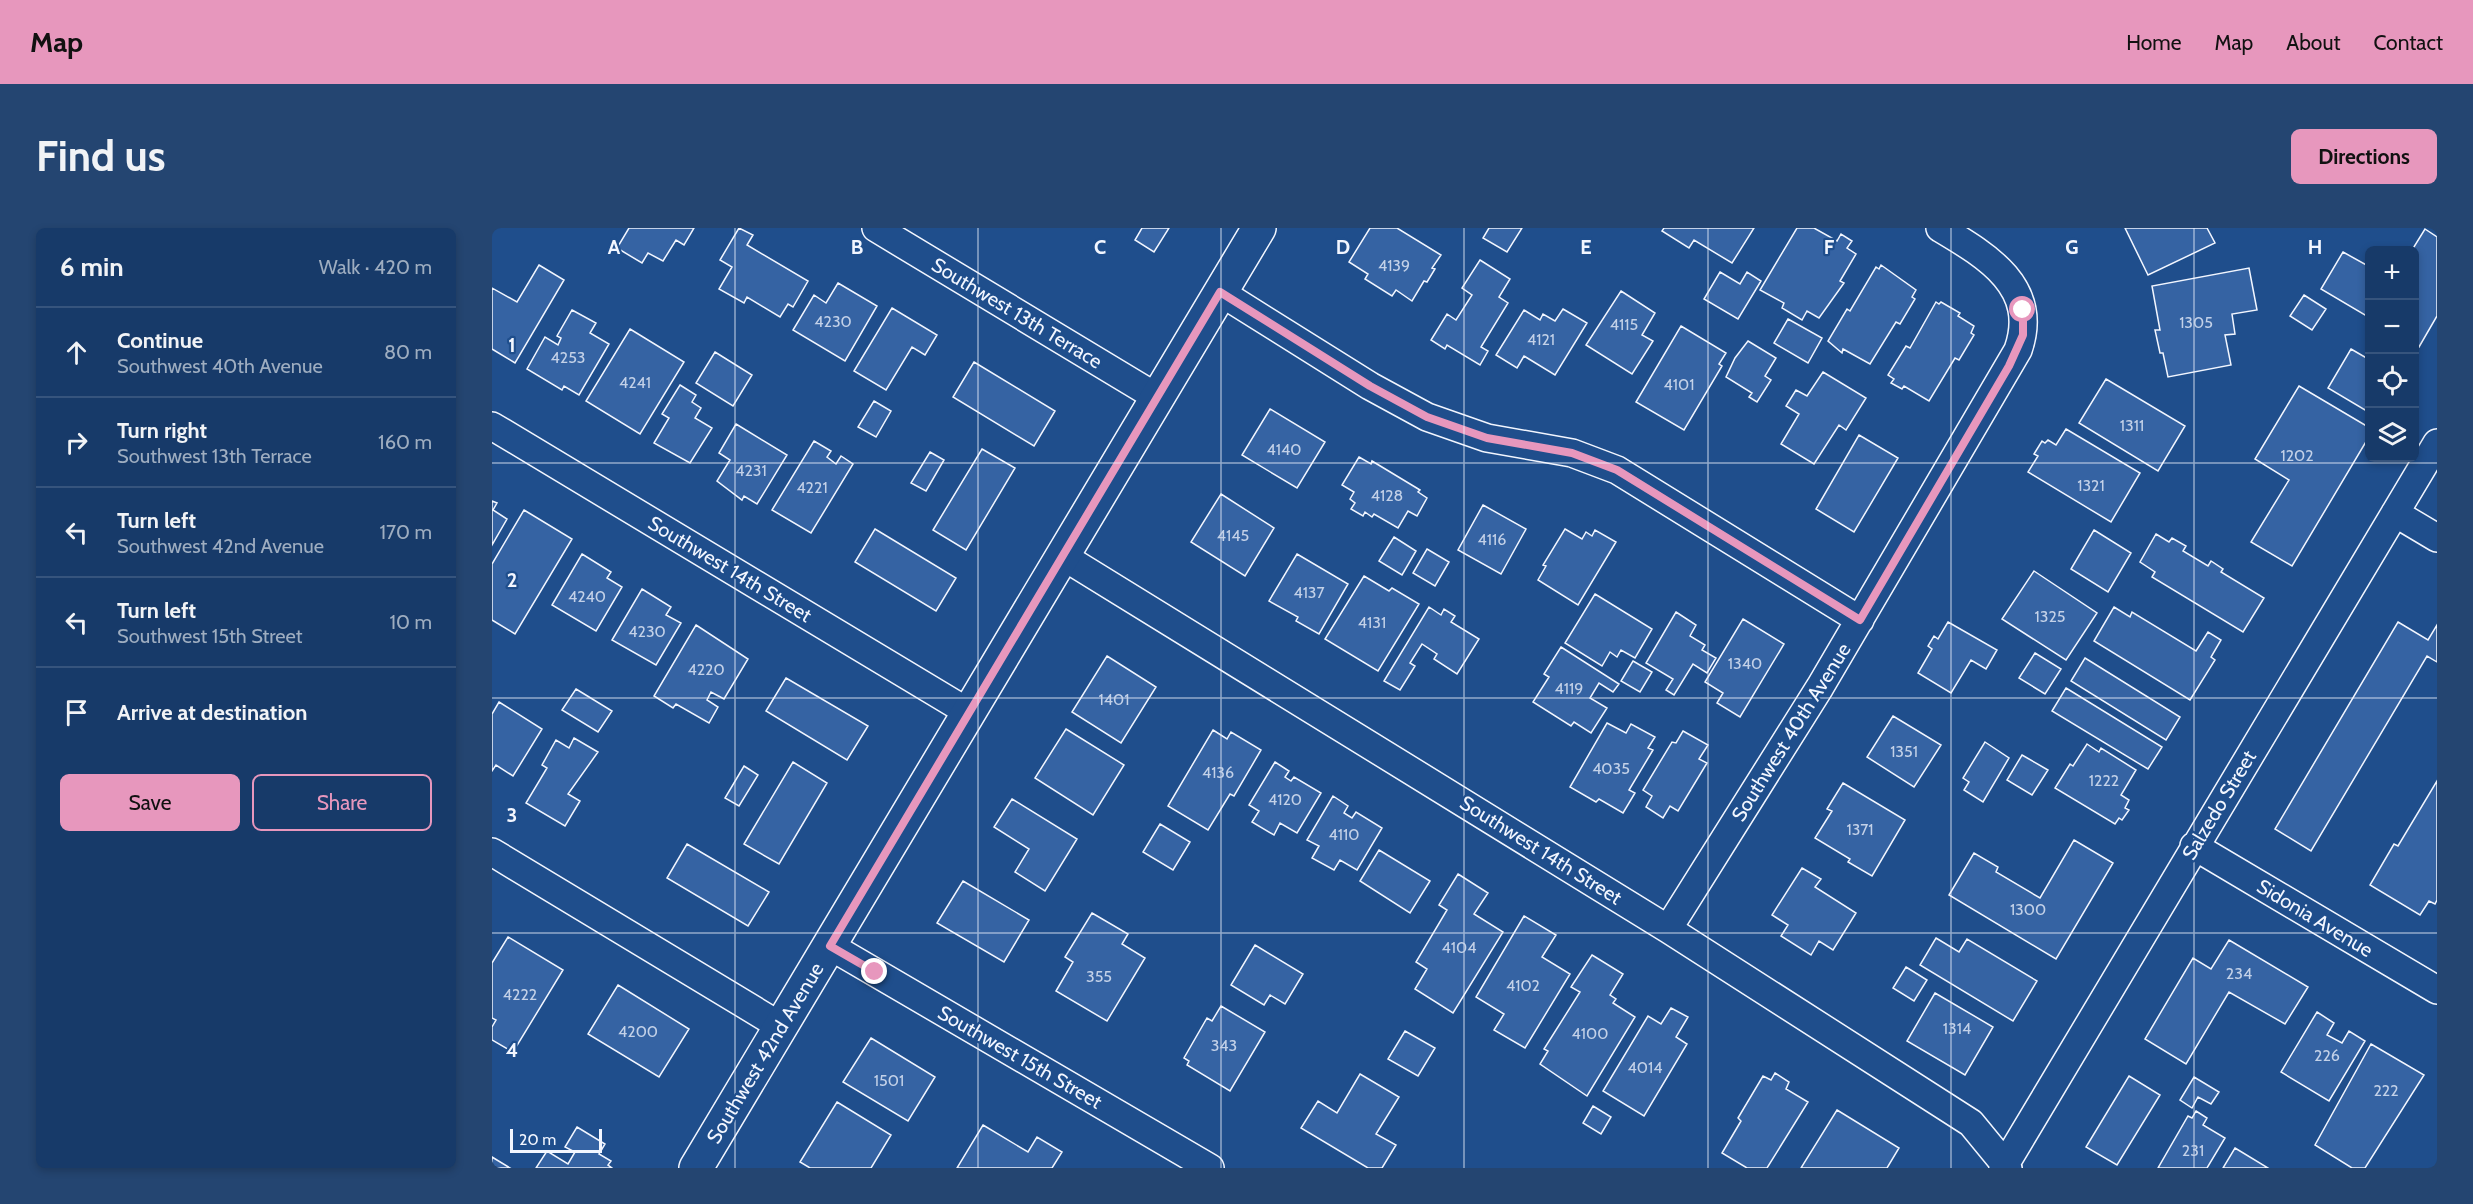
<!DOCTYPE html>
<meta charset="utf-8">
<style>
body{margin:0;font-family:Cabin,sans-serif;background:#244571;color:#f1f3f6}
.controls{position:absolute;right:18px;top:18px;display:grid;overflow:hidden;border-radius:9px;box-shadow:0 3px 9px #0003}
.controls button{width:54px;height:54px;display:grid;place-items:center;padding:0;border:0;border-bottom:2px solid #36547d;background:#173a69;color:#f1f3f6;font:30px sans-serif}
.scale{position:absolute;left:18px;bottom:15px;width:92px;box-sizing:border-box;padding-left:6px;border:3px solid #f2f6ff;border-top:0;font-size:16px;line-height:21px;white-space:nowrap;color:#f2f6ff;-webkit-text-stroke:4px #1f4e8c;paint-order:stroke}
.stop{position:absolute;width:18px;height:18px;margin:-14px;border:4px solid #e797bd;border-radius:50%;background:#fff}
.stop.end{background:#e797bd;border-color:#fff;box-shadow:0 2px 6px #0008}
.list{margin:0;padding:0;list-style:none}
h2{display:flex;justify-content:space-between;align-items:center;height:78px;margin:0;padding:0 24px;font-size:26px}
h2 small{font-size:20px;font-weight:400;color:#9eadc0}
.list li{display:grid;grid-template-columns:39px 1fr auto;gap:18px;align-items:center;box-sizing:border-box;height:90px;padding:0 24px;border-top:2px solid #36547d}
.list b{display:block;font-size:22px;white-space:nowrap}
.list p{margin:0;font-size:20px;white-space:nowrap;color:#9eadc0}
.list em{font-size:20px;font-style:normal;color:#9eadc0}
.actions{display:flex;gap:12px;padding:18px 24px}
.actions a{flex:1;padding:14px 0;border:2px solid #e797bd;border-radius:9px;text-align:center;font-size:21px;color:#e797bd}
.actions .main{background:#e797bd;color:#111}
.icon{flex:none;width:33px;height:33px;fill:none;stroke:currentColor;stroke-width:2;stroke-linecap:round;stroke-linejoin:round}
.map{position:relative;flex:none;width:1945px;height:940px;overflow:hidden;border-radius:9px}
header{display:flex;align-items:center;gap:36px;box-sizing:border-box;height:84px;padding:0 30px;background:#e797bd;color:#111}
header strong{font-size:28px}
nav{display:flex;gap:33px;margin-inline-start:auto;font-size:21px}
.intro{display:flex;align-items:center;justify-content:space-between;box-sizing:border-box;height:144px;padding:0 36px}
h1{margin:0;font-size:42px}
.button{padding:15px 27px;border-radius:9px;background:#e797bd;color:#111;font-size:21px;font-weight:700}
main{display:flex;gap:36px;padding:0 36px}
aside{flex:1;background:#173a69;border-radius:9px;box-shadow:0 3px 9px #0003}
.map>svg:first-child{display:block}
</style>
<header>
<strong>Map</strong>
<nav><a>Home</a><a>Map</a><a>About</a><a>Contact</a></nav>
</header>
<div class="intro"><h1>Find us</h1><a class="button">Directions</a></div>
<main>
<aside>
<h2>6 min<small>Walk · 420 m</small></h2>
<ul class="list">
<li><svg class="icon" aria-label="ahead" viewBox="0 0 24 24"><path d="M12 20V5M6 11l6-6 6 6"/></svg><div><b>Continue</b><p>Southwest 40th Avenue</p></div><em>80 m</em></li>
<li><svg class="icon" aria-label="right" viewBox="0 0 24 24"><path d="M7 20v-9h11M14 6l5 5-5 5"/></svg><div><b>Turn right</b><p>Southwest 13th Terrace</p></div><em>160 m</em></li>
<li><svg class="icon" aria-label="left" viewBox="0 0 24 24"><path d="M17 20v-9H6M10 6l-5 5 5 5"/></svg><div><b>Turn left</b><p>Southwest 42nd Avenue</p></div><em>170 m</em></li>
<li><svg class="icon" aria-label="left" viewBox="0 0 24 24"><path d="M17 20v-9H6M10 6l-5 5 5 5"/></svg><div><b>Turn left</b><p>Southwest 15th Street</p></div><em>10 m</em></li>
<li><svg class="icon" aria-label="arrive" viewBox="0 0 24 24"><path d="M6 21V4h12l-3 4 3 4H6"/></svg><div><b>Arrive at destination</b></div></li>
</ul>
<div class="actions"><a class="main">Save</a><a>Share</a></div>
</aside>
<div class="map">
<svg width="1945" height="940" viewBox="0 0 1945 940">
<rect width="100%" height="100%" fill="#1f4e8c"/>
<path fill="#3563a3" stroke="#f2f6ff" stroke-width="1.5" d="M 137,0 L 202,0 L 192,17 L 184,12 L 171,33 L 156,25 L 150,35 L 125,20 Z
M 247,0 L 261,7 L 255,17 L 316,53 L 301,79 L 296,76 L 288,89 L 255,69 L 252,75 L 227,61 L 240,39 L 228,32 Z
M 650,0 L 677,0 L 662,24 L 643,12 Z
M 878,0 L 905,0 L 949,27 L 940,40 L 943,41 L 935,54 L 932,53 L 920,73 L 904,62 L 900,68 L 873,51 L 876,46 L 857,34 Z
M 997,0 L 1030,0 L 1015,24 L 991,10 Z
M 1172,0 L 1262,0 L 1240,35 L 1202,12 L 1197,20 L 1170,3 Z
M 1305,0 L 1322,0 L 1345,13 L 1349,6 L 1360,13 L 1355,20 L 1364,26 L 1348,53 L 1352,55 L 1327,90 L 1315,83 L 1310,92 L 1290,80 L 1292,75 L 1268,62 Z
M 1633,0 L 1715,0 L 1723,15 L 1656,47 Z
M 1933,1 L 1945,9 L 1945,88 L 1927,119 L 1922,117 L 1922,22 L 1920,22 Z
M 1851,24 L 1878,39 L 1878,90 L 1829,61 Z
M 988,32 L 1018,51 L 1007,69 L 1016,75 L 989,119 L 996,123 L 988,137 L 955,117 L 953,121 L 939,112 L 955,86 L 964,92 L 980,67 L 970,60 Z
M 47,37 L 72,52 L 23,135 L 0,121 L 0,60 L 25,74 Z
M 1389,37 L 1424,62 L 1420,69 L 1423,71 L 1408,96 L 1404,94 L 1378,136 L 1351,121 L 1350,125 L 1336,113 L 1355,81 L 1358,83 L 1384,39 L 1387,41 Z
M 1757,40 L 1765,82 L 1740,86 L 1743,106 L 1733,107 L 1739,137 L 1676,149 L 1671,125 L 1668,125 L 1663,102 L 1668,102 L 1660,58 Z
M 1228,44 L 1248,56 L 1255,44 L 1269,53 L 1246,91 L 1212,71 Z
M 346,55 L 385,78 L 353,133 L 301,102 L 322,67 L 334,75 Z
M 1129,63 L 1163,85 L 1150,107 L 1161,113 L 1140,146 L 1094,117 Z
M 1812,67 L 1834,81 L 1820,102 L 1798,88 Z
M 1444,74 L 1447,76 L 1449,74 L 1468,85 L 1466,88 L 1482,98 L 1479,105 L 1482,107 L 1467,132 L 1463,130 L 1437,173 L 1412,158 L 1410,161 L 1399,155 L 1402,151 L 1396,147 L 1414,118 L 1418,120 Z
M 400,80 L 445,107 L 433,127 L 420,119 L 394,162 L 362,143 Z
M 1071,81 L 1095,95 L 1063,147 L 1032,128 L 1025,140 L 1004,127 L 1032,82 L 1048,92 L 1051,86 L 1063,93 Z
M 80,82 L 104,95 L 98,105 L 117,116 L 87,167 L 72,158 L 70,162 L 35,141 L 53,109 L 66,117 L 69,110 L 65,108 Z
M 1296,91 L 1330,110 L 1316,135 L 1282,115 Z
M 1189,98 L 1234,125 L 1227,136 L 1230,138 L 1192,202 L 1144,174 Z
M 138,101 L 192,134 L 148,206 L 94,173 Z
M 1256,113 L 1284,130 L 1273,148 L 1279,152 L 1265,174 L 1257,169 L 1260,165 L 1234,149 L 1243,130 Z
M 1859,121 L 1878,132 L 1878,174 L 1873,182 L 1836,160 Z
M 223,124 L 260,147 L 241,178 L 204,155 Z
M 482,134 L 563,183 L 542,218 L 461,169 Z
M 1331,144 L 1374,170 L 1354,202 L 1347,197 L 1322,236 L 1289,216 L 1307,186 L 1294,178 L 1304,162 L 1315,168 Z
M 1614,151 L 1693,198 L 1666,243 L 1587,195 Z
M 188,157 L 204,167 L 200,174 L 209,180 L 203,190 L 220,200 L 198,235 L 162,215 L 177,190 L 170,186 Z
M 1807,158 L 1878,200 L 1878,207 L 1800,338 L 1759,314 L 1797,252 L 1763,231 Z
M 382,173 L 399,183 L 384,209 L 366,199 Z
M 778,181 L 833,214 L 805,260 L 750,227 Z
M 244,196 L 295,227 L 265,276 L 252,268 L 250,272 L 225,253 L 238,232 L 227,225 Z
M 1574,201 L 1648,245 L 1619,294 L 1536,244 L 1546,228 L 1542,226 L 1550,213 L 1553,215 L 1556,212 L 1564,217 Z
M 1367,207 L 1406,230 L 1362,304 L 1324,281 Z
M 322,213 L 339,223 L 335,229 L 344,236 L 349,228 L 361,236 L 319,305 L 280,282 Z
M 490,221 L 523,240 L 474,322 L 441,302 Z
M 438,224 L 452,232 L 434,263 L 419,255 Z
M 867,229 L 879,236 L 880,233 L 928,262 L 926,264 L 935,270 L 925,288 L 916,283 L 906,300 L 882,286 L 880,289 L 873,284 L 871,288 L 859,281 L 863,275 L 858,271 L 862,264 L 850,257 Z
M 729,266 L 782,300 L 753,348 L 699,314 Z
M 0,273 L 5,275 L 1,282 L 15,291 L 0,317 Z
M 991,277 L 1034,301 L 1009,346 L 966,322 Z
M 32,282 L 80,311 L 23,406 L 0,392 L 0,336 Z
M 383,301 L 464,350 L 444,383 L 363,334 Z
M 1073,301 L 1090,311 L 1094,304 L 1100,308 L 1103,302 L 1124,314 L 1086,377 L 1046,352 L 1054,338 L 1051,337 Z
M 1602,302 L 1639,325 L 1616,364 L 1579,341 Z
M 1664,306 L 1677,314 L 1680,310 L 1694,318 L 1691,323 L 1716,338 L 1719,333 L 1731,341 L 1729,344 L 1772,370 L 1751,404 L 1660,349 L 1663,344 L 1648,334 Z
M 902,309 L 924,323 L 910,347 L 887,333 Z
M 935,321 L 957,334 L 943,358 L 921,345 Z
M 90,326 L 119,344 L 115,350 L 130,359 L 104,403 L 60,377 Z
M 805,326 L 856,356 L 827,406 L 804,393 L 806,389 L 777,373 Z
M 1542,343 L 1605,385 L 1574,432 L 1510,391 Z
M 872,348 L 897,363 L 900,360 L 927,376 L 886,443 L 833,411 Z
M 150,361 L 179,379 L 174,387 L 189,395 L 164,437 L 120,412 Z
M 1103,366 L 1160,401 L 1143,430 L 1129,422 L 1125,429 L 1118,424 L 1110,438 L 1073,415 Z
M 937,379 L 949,387 L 952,381 L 963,388 L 959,394 L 987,411 L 965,446 L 942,431 L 945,426 L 930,416 L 918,435 L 923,438 L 908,462 L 892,453 Z
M 1622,379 L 1638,389 L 1640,384 L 1704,423 L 1716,404 L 1729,412 L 1719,429 L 1723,432 L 1698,472 L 1602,413 Z
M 1184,384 L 1204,397 L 1198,408 L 1213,417 L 1210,422 L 1224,430 L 1215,445 L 1201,436 L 1182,467 L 1174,462 L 1181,451 L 1154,435 Z
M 1251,391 L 1292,416 L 1248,489 L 1225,475 L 1231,465 L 1213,454 Z
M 1456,394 L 1505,422 L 1494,441 L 1479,432 L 1459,465 L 1426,445 L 1440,421 L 1436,418 L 1442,408 L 1446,411 Z
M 1906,394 L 1936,412 L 1945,397 L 1945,434 L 1935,428 L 1819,623 L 1783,601 Z
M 204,397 L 256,431 L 232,471 L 219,464 L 215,472 L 226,479 L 217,495 L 184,476 L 181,480 L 162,468 Z
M 1069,419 L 1127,456 L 1121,464 L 1107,455 L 1098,470 L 1115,480 L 1099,505 L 1082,494 L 1079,498 L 1041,474 L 1057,449 L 1052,446 Z
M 1543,425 L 1569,441 L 1553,466 L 1527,450 Z
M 615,428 L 664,459 L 629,515 L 580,484 Z
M 1593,430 L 1688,489 L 1674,512 L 1579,453 Z
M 1141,433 L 1160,444 L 1148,464 L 1129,453 Z
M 294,450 L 376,498 L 355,532 L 274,483 Z
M 1574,460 L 1670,519 L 1656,541 L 1560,483 Z
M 84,461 L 120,483 L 106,504 L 70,482 Z
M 7,474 L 50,501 L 21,548 L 4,537 L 0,543 L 0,486 Z
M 1401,488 L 1449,517 L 1422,559 L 1375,529 Z
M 1115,495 L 1134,505 L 1139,496 L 1163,509 L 1156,520 L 1161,522 L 1137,562 L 1143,565 L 1131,585 L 1107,571 L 1104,574 L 1078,559 Z
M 574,501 L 632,537 L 601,587 L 543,550 Z
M 721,502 L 735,511 L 739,504 L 769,522 L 742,568 L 738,566 L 716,602 L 676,578 Z
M 1191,503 L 1216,517 L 1207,531 L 1215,535 L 1186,583 L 1178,578 L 1171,590 L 1154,579 L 1160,568 L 1151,562 L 1180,514 L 1184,515 Z
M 82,510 L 106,524 L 76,566 L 88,573 L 73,598 L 34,575 L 55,540 L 50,537 L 64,512 L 77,520 Z
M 1493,514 L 1517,530 L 1491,574 L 1472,562 L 1477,554 L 1471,550 Z
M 1595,516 L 1607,524 L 1609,520 L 1644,542 L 1629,567 L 1637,572 L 1633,580 L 1637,582 L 1630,592 L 1627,590 L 1623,596 L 1563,560 L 1578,536 L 1581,538 Z
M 1530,527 L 1556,542 L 1540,567 L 1515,552 Z
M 301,534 L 335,555 L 287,636 L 252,616 Z
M 783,534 L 797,543 L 793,549 L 799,553 L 802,549 L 829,565 L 805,605 L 788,595 L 782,607 L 760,594 L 767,583 L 757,577 Z
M 252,538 L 266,547 L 247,578 L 233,570 Z
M 1945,553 L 1945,672 L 1943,676 L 1937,673 L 1928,687 L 1878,657 L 1902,616 L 1906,618 Z
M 1351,555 L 1413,592 L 1380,648 L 1356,634 L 1358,631 L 1323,610 L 1340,583 L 1335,581 Z
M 841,568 L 856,578 L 852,585 L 860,590 L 864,584 L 890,600 L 865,642 L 848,632 L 842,642 L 820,630 L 827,618 L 815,612 Z
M 520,571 L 585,611 L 553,663 L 523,644 L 537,621 L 502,599 Z
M 668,596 L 698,614 L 681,642 L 651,624 Z
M 1582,612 L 1621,635 L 1564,731 L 1457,667 L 1482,625 L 1506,639 L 1504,644 L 1548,670 Z
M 195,616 L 277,664 L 256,698 L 175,650 Z
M 887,622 L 938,653 L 918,685 L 868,653 Z
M 1310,640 L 1329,651 L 1323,659 L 1364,685 L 1341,722 L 1327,713 L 1319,727 L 1289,708 L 1296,697 L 1280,687 Z
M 966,646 L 996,665 L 982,686 L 1011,704 L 961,785 L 923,761 L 935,741 L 924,734 L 955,682 L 947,677 Z
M 471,653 L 537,692 L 512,734 L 445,695 Z
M 600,685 L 636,706 L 630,716 L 653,730 L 615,793 L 564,763 L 581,734 L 573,729 Z
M 1032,688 L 1064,707 L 1050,729 L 1078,746 L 1033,820 L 1002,802 L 1012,786 L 984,769 Z
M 16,709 L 71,742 L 21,824 L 0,812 L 0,799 L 4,792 L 0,790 L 0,735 Z
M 1444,710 L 1467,724 L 1475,711 L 1545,753 L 1521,793 L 1428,737 Z
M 1737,712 L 1816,759 L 1793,796 L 1737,764 L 1694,836 L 1653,811 L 1701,730 L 1719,741 Z
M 763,717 L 811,746 L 793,776 L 778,767 L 772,777 L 739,757 Z
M 1100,727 L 1131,746 L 1118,767 L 1124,771 L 1121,775 L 1143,789 L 1095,868 L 1048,836 L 1056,823 L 1052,821 L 1088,764 L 1079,759 Z
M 1414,739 L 1435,752 L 1422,773 L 1401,760 Z
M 126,757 L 197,801 L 167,849 L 96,806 Z
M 1443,765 L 1501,799 L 1473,847 L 1415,813 Z
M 729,778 L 773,804 L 738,863 L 695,837 L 697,833 L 692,830 L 715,790 L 720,793 Z
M 1179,780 L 1196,789 L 1184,809 L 1195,816 L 1152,888 L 1111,863 L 1156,788 L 1169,796 Z
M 1825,784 L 1842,795 L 1835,807 L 1850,815 L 1857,803 L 1873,813 L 1837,873 L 1789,844 Z
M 913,803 L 943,820 L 926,848 L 896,831 Z
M 379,810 L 443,849 L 416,893 L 351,854 Z
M 1879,816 L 1932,847 L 1873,940 L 1860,940 L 1823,917 Z
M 1283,845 L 1297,854 L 1294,861 L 1316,874 L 1275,940 L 1255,940 L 1230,925 L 1249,893 L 1246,890 L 1271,848 L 1279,852 Z
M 868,846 L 907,869 L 884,906 L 904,917 L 890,940 L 876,940 L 809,900 L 826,873 L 845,885 Z
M 1637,848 L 1668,867 L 1625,937 L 1594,919 Z
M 1702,849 L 1727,864 L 1719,876 L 1706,869 L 1700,880 L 1688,872 Z
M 345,874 L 399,907 L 379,940 L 318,940 L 308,934 Z
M 1101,878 L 1119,889 L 1109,906 L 1091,895 Z
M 1345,882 L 1407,920 L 1395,940 L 1309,940 Z
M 1704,883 L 1715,890 L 1711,897 L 1733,910 L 1715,940 L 1666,940 L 1696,888 L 1700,890 Z
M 491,897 L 536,924 L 545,909 L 570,924 L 560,940 L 465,940 Z
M 85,899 L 113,916 L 107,926 L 119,933 L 116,937 L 120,940 L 44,940 L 55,923 L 76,936 L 83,924 L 73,919 Z
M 1743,920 L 1776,940 L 1731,940 Z
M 0,929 L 18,940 L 0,940 Z"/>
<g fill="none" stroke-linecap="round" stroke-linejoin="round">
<g stroke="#f2f6ff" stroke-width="30">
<path id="street" d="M 384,0 L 666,170
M 728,64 L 878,158 L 935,189 L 995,210 L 1080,225 L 1125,242 L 1368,392
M 0,198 L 476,484
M 1903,285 L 1945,310
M 569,327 L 1176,701 L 1479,895 L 1516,940
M 1702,618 L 1945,762
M 0,624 L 290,799
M 1176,701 L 1328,459 L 1526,122 C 1548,59 1495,28 1448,0
M 338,718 L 718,940
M 1511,940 L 1945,215"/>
</g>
<g stroke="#f2f6ff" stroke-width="36">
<path id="primary" d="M 204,940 L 767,0"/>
</g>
<use href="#street" stroke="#1f4e8c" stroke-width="27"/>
<use href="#primary" stroke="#1f4e8c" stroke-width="33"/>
</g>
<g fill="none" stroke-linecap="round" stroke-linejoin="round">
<path stroke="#e797bd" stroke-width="8" d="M 383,744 L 338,718 L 728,64 L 878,158 L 935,189 L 995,210 L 1080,225 L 1125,242 L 1368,392 L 1517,138 L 1531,107 L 1531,82"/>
</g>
<path fill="none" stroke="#f2f6ff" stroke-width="1.5" stroke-opacity="0.55" d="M 243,0 L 243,940M 486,0 L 486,940M 729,0 L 729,940M 972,0 L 972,940M 1216,0 L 1216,940M 1459,0 L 1459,940M 1702,0 L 1702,940M 0,235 L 1945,235M 0,470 L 1945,470M 0,705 L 1945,705"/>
<g text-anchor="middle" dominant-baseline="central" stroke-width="4.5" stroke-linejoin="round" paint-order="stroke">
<g font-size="16" fill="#c3d1e8">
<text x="902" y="37">4139</text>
<text x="341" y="93">4230</text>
<text x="1704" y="94">1305</text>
<text x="1132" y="96">4115</text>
<text x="1049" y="111">4121</text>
<text x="76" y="129">4253</text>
<text x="143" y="154">4241</text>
<text x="1187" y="156">4101</text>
<text x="1640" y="197">1311</text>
<text x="792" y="221">4140</text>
<text x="1805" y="227">1202</text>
<text x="259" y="242">4231</text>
<text x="1599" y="257">1321</text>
<text x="320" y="259">4221</text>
<text x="895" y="267">4128</text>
<text x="741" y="307">4145</text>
<text x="1000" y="311">4116</text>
<text x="817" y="364">4137</text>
<text x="95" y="368">4240</text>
<text x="1558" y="388">1325</text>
<text x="880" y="394">4131</text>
<text x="155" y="403">4230</text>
<text x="1253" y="435">1340</text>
<text x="214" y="441">4220</text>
<text x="1077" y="460">4119</text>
<text x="622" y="471">1401</text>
<text x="1412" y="523">1351</text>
<text x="1119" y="540">4035</text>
<text x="726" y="544">4136</text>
<text x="1612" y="552">1222</text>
<text x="793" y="571">4120</text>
<text x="1368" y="601">1371</text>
<text x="852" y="606">4110</text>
<text x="1536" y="681">1300</text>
<text x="967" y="719">4104</text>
<text x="1747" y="745">234</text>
<text x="607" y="748">355</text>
<text x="1031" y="757">4102</text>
<text x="28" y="766">4222</text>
<text x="1465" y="800">1314</text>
<text x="146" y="803">4200</text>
<text x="1098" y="805">4100</text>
<text x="732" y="817">343</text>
<text x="1835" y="827">226</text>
<text x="1153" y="839">4014</text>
<text x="397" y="852">1501</text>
<text x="1894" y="862">222</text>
<text x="1701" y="922">231</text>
</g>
<g font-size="20" fill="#f2f6ff" stroke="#1f4e8c">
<text transform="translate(525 85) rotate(31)">Southwest 13th Terrace</text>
<text transform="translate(238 341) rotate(31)">Southwest 14th Street</text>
<text transform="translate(1299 504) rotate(-58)">Southwest 40th Avenue</text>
<text transform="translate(1727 577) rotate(-59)">Salzedo Street</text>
<text transform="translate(1049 622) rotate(32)">Southwest 14th Street</text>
<text transform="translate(1823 690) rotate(31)">Sidonia Avenue</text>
<text transform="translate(273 825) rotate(-59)">Southwest 42nd Avenue</text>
<text transform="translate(528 829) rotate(30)">Southwest 15th Street</text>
</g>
</g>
<g font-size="20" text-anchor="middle" font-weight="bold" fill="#f2f6ff" stroke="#1f4e8c" stroke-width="4.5" stroke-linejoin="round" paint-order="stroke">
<text x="122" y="26">A</text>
<text x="365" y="26">B</text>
<text x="608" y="26">C</text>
<text x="851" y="26">D</text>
<text x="1094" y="26">E</text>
<text x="1337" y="26">F</text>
<text x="1580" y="26">G</text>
<text x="1823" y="26">H</text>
<text x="20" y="124">1</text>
<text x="20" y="359">2</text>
<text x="20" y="594">3</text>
<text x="20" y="829">4</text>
</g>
</svg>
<div class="controls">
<button>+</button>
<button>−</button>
<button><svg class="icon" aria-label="locate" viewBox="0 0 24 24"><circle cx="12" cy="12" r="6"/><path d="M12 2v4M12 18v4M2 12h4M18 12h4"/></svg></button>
<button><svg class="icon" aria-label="layers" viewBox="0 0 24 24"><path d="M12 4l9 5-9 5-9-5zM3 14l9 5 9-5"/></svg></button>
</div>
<div class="scale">20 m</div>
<div class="stop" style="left:1531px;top:82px"></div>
<div class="stop end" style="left:383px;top:744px"></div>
</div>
</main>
